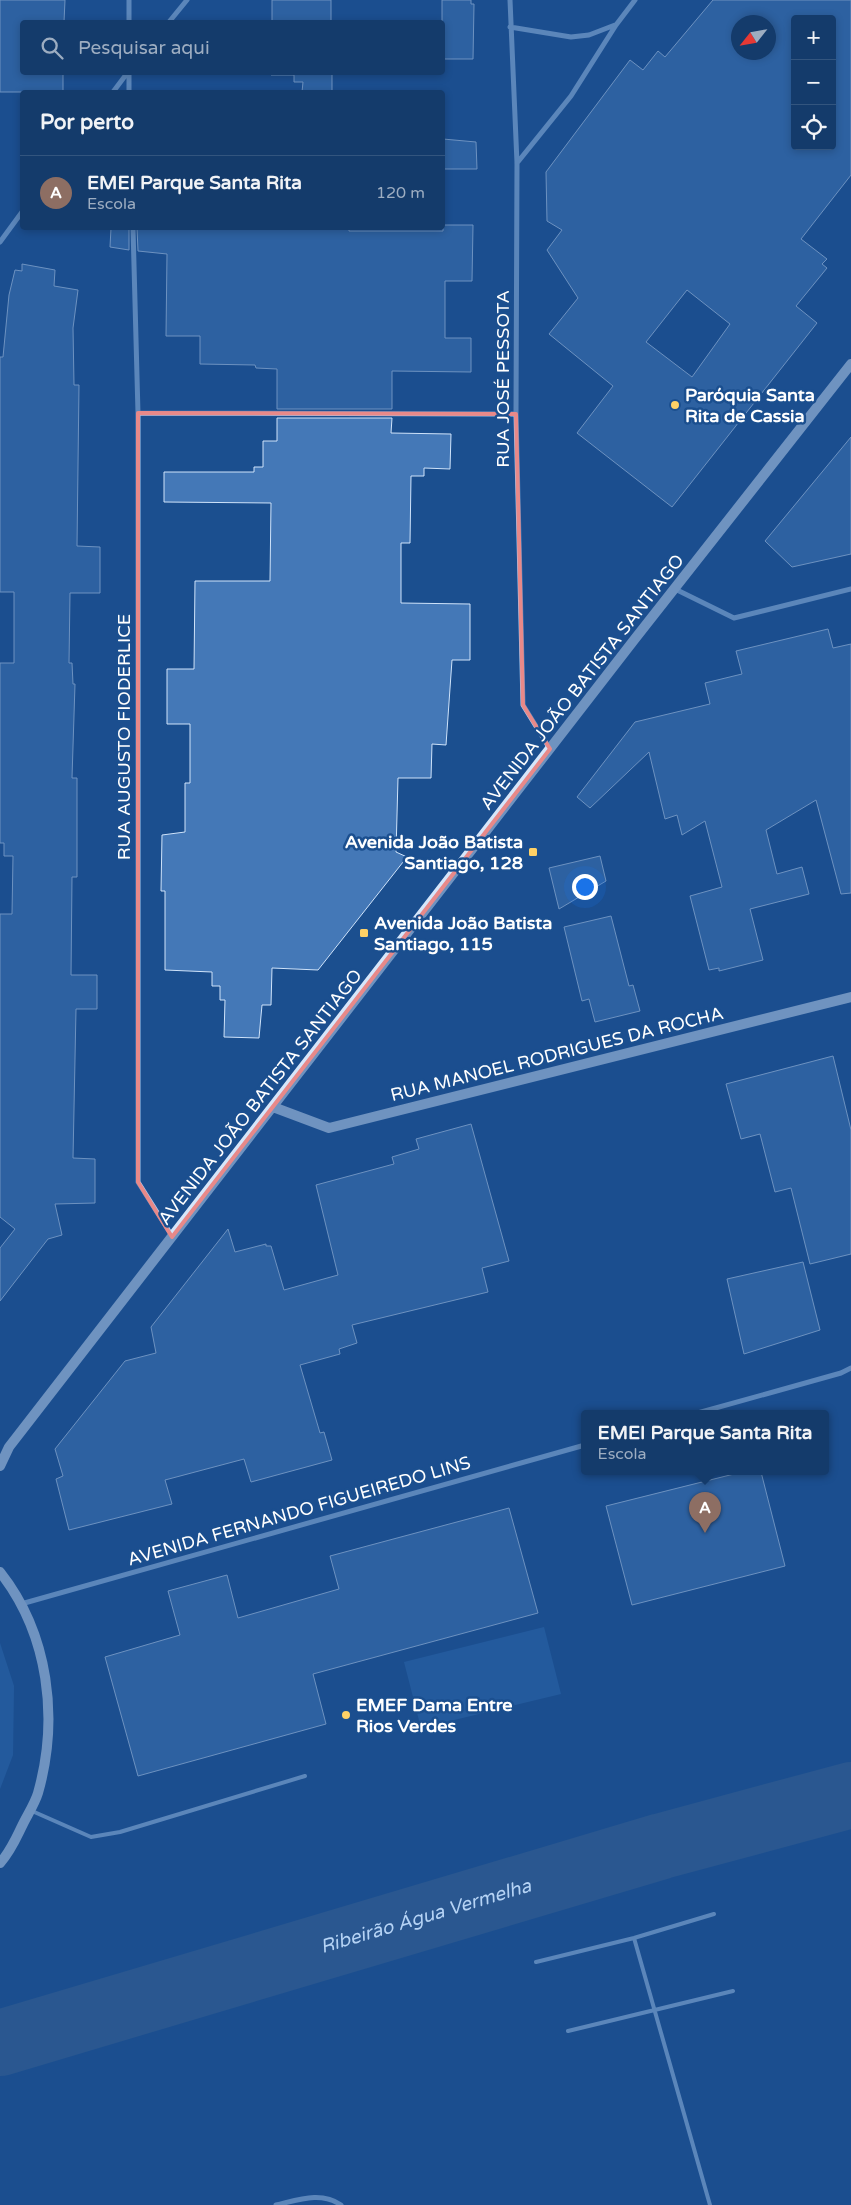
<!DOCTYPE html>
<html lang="pt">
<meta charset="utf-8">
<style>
body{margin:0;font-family:"Varela Round",sans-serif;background:#1d4271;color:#f1f3f6}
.controls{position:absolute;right:15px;top:15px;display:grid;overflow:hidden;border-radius:5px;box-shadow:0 2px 8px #0003}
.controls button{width:45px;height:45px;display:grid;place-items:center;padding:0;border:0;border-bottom:1px solid #33557e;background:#143b6b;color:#f1f3f6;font:25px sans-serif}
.compass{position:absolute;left:731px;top:15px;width:45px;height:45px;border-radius:50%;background:#143b6b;box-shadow:0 2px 8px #0003;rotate:239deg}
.you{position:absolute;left:584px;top:886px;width:18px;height:18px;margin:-12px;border:4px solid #fff;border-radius:50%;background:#1a73e8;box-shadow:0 0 0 8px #1a73e833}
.badge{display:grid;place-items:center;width:32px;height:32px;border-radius:50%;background:#ffd166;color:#fff;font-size:16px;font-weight:700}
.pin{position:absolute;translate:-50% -41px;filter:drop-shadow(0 1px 2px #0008)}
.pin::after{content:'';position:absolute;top:26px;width:18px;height:15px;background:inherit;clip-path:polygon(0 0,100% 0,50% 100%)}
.popup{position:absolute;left:581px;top:1410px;width:248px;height:65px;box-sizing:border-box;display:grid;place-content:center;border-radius:5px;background:#143b6b;filter:drop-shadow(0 1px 4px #0005);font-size:16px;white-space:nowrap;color:#9dadc1}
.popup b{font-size:19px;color:#f1f3f6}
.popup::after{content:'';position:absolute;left:50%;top:100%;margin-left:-10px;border:10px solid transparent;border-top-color:#143b6b}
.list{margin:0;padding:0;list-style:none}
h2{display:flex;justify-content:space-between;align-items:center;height:65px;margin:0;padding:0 20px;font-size:21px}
h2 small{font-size:16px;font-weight:400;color:#9dadc1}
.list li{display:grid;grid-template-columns:32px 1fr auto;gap:15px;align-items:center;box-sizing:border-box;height:75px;padding:0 20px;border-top:1px solid #33557e}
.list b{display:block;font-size:19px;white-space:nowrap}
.list p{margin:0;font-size:16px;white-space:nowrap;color:#9dadc1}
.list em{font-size:16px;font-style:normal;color:#9dadc1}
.icon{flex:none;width:28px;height:28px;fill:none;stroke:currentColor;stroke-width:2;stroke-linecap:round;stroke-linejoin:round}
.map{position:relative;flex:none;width:851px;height:2205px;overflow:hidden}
.search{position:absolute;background:#143b6b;box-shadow:0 2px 8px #0003;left:20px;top:20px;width:425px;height:55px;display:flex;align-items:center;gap:12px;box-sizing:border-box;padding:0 18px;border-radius:5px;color:#9dadc1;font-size:19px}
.panel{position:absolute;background:#143b6b;box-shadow:0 2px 8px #0003;left:20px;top:90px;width:425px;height:140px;border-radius:5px}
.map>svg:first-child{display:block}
</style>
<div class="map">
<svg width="851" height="2205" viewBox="0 0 851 2205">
<rect width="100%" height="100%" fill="#1b4f8f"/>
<path fill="#2e69ad" d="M 544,1627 L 561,1694 L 421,1728 L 404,1662 Z
M 0,1643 L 14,1686 L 13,1755 L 0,1789 Z"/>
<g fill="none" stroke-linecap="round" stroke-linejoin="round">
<path stroke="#3c6290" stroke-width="66" id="s1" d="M 0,2043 L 662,1846 L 851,1795"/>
</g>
<path fill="#4478b7" stroke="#cfe3fa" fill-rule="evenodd" d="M 0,0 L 65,0 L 64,22 L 22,22 L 22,72 L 63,72 L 63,92 L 0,92 Z
M 272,0 L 331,0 L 331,22 L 272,22 Z
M 442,0 L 471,0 L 471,4 L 474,4 L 473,59 L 442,59 Z
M 713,0 L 851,0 L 851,175 L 801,239 L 827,259 L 822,264 L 827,268 L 796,306 L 817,323 L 672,507 L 577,433 L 613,386 L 549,334 L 578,298 L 547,250 L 562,230 L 547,221 L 546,172 L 630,60 L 643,70 L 658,51 L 665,57 ZM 795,19 L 832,19 L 832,146 L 795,146 ZM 738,22 L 768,22 L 768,52 L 738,52 ZM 687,290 L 730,324 L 692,377 L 646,342 Z
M 271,72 L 332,72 L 332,92 L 302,92 L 303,82 L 294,82 L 294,75 L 271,75 Z
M 443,139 L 476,142 L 477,169 L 443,169 Z
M 443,225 L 473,225 L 472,281 L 445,281 L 445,338 L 471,338 L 471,372 L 392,371 L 392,409 L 277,409 L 277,369 L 256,368 L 255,365 L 200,364 L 200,336 L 166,336 L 167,254 L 138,251 L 137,228 L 349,228 L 349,231 L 443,231 Z
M 111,228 L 129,228 L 129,250 L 110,247 Z
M 22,264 L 55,270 L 54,286 L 78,290 L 73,328 L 74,385 L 79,385 L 77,546 L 100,547 L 100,593 L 70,593 L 69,663 L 72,663 L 73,684 L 75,684 L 72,778 L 77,778 L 77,877 L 72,877 L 71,975 L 97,975 L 97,1009 L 76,1009 L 73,1158 L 95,1159 L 95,1203 L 55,1204 L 62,1235 L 48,1239 L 0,1301 L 0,1248 L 15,1229 L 0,1217 L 0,914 L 12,914 L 13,856 L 4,856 L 4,843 L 0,843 L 0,663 L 14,663 L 14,592 L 0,592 L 0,357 L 3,357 L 9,295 L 15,270 L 22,271 Z
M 277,418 L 392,418 L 391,433 L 451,434 L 450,469 L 424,468 L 424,476 L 411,476 L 410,543 L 401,543 L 401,603 L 470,604 L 470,660 L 452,660 L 446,745 L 432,744 L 431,778 L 398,778 L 396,852 L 407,857 L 318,970 L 272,968 L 271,1005 L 262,1005 L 259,1038 L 224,1037 L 225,1000 L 220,1000 L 220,986 L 212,986 L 212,972 L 165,970 L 165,891 L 161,891 L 162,835 L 185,832 L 185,783 L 190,783 L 190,724 L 167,724 L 167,669 L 194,669 L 195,581 L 270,581 L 271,503 L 164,502 L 164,472 L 254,472 L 254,467 L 263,467 L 263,441 L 277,441 Z
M 851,437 L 851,554 L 792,567 L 765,541 Z
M 828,629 L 833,648 L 851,644 L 851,893 L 841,894 L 816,800 L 766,830 L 777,874 L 802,867 L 809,894 L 750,909 L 763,960 L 719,971 L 719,968 L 709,970 L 690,896 L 722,887 L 705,821 L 682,835 L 677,815 L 665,819 L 649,752 L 590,808 L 577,797 L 635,722 L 710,704 L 705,683 L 742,674 L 736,651 Z
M 600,856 L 606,881 L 559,909 L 549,868 Z
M 611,916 L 629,986 L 633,985 L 640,1011 L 595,1022 L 589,999 L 582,1001 L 564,927 Z
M 833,1056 L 851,1130 L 851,1254 L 810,1264 L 791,1188 L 775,1192 L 760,1134 L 741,1139 L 726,1084 Z
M 471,1124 L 509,1261 L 482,1268 L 488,1292 L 352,1325 L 357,1343 L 339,1349 L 340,1354 L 300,1365 L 320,1433 L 324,1432 L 332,1460 L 251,1482 L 244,1459 L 165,1480 L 172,1504 L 69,1530 L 56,1479 L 63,1476 L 55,1449 L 125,1361 L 156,1353 L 151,1327 L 228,1229 L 235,1252 L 266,1244 L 266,1246 L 271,1246 L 284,1290 L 338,1275 L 316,1185 L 394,1164 L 392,1157 L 419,1149 L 416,1139 Z
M 803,1262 L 820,1330 L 744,1354 L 727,1279 Z
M 742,1472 L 761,1472 L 785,1566 L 632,1605 L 606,1506 Z
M 509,1508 L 538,1613 L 313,1674 L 326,1724 L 138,1776 L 105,1657 L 180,1635 L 168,1591 L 227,1575 L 238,1618 L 339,1589 L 330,1556 Z"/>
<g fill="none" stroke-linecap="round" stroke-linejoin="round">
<path stroke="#a9c9ee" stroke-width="4" d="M 32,1811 L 91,1837 L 120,1832 L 305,1776
M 634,1938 L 710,2205
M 536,1962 L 634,1938 L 714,1914
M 568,2031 L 733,1991"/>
<path stroke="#a9c9ee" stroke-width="5" d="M 510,0 L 517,163 L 516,414 L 523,705 L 550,749
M 129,22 L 129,0
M 169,22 L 187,0
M 510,27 L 571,37 L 589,35 L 615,25
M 129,72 L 129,92
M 113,92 L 128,72
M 517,163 L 571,96 L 616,25 L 635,0
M 133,228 L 138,413 L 138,1182 L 172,1236
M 0,242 L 22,212
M 138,413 L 516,414
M 675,589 L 734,618 L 851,589
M 694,1414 L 841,1373 L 851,1368
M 21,1604 L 585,1445
M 276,2205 C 298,2200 321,2191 341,2205"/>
<path stroke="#d6e6fa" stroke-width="10" d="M 273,1107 L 329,1128 L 851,997
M 0,1466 L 9,1447 L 634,640 L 851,364
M 0,1572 C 49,1634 59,1719 38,1793 C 35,1803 28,1814 23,1824 C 16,1838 11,1851 0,1863"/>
</g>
<path d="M0 0H851V2205H0ZM 138,413 L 516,414 L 523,705 L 550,749 L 172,1237 L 138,1182 Z" fill="#1b4f8f" fill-opacity=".55" fill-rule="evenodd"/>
<path fill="none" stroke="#e88989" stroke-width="4" stroke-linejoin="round" d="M 138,413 L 516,414 L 523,705 L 550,749 L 172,1237 L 138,1182 Z"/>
<g fill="#ffd166" stroke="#1b4f8f" stroke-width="2">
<circle cx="675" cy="405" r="5"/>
<rect x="528" y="847" width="10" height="10" rx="2.5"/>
<rect x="359" y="928" width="10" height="10" rx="2.5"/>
<circle cx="346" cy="1715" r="5"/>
</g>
<g text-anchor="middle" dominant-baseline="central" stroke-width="5" stroke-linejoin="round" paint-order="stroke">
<g font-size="18" fill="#fff" stroke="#1b4f8f">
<text transform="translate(503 379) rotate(-90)">RUA JOSÉ PESSOTA</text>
<text transform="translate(582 682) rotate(-52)">AVENIDA JOÃO BATISTA SANTIAGO</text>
<text transform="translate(124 737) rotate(-90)">RUA AUGUSTO FIODERLICE</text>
<text transform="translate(557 1054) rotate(-14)">RUA MANOEL RODRIGUES DA ROCHA</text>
<text transform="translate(260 1097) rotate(-52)">AVENIDA JOÃO BATISTA SANTIAGO</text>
<text transform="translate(299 1511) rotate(-16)">AVENIDA FERNANDO FIGUEIREDO LINS</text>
</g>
<g font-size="18" font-weight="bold" fill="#fff" stroke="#1b4f8f" text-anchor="start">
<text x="685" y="395">Paróquia Santa<tspan x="685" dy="21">Rita de Cassia</tspan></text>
<text x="523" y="842" text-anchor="end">Avenida João Batista<tspan x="523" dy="21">Santiago, 128</tspan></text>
<text x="374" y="923">Avenida João Batista<tspan x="374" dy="21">Santiago, 115</tspan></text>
<text x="356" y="1705">EMEF Dama Entre<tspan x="356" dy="21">Rios Verdes</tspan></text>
</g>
<g font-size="19" font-style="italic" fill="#b5d3f5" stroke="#1b4f8f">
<text stroke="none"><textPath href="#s1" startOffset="444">Ribeirão Água Vermelha</textPath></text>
</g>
</g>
</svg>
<div class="controls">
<button>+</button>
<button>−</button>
<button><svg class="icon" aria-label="locate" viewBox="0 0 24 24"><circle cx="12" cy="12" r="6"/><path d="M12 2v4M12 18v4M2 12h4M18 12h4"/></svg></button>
</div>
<svg class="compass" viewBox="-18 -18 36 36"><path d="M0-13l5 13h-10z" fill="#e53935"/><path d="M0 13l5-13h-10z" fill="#9dadc1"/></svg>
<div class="you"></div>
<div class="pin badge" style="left:705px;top:1533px;background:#8d6e63">A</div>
<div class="popup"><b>EMEI Parque Santa Rita</b>Escola</div>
<div class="search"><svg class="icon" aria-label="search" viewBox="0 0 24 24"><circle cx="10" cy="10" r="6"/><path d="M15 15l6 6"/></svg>Pesquisar aqui</div>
<section class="panel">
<h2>Por perto<small></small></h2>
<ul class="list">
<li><span class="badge" style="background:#8d6e63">A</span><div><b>EMEI Parque Santa Rita</b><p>Escola</p></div><em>120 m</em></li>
</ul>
</section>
</div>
